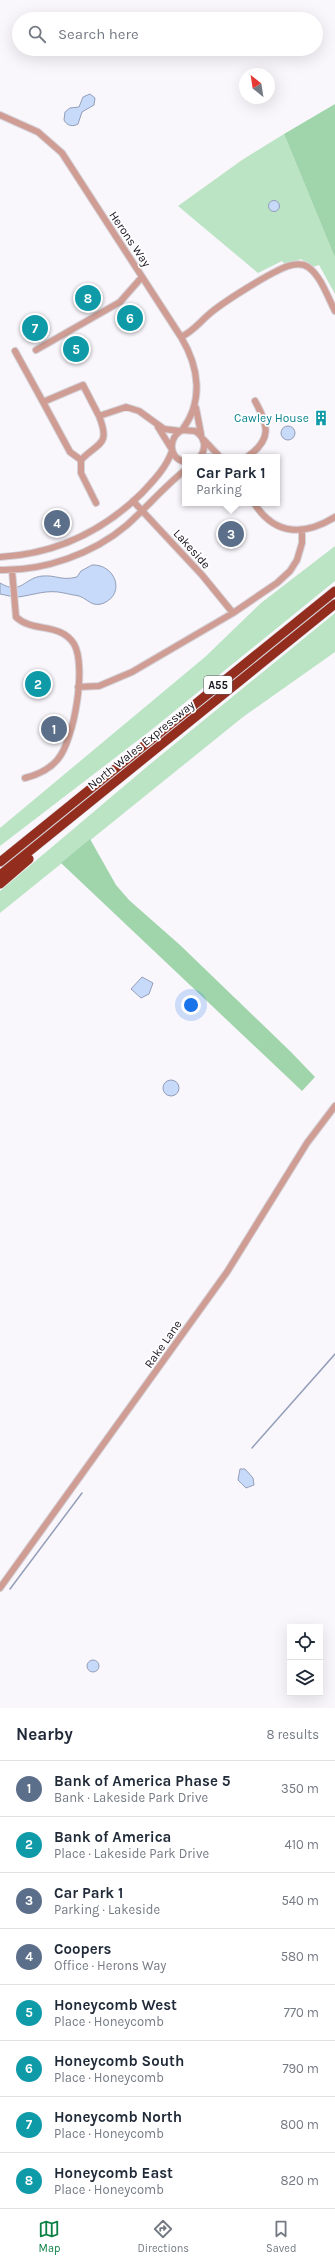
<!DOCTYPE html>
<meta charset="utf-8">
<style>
body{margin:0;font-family:Karla,sans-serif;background:#f6f6f7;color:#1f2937}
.controls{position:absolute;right:12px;bottom:12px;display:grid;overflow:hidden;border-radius:0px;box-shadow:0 4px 16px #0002}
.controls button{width:36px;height:36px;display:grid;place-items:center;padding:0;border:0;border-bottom:1px solid #e0e1e3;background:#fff;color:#1f2937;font:20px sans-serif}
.compass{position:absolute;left:239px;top:68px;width:36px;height:36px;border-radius:50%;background:#fff;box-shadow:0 4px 16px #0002;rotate:330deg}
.you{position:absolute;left:191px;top:1005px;width:14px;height:14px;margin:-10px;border:3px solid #fff;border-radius:50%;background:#1a73e8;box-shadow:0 0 0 6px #1a73e833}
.badge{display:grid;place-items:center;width:26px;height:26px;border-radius:50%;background:#0b8043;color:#fff;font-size:13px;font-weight:700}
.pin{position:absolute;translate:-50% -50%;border:2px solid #fff;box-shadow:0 1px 4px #0006}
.popup{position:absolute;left:182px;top:454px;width:98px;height:52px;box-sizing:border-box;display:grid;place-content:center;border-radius:0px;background:#fff;filter:drop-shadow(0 1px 3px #0005);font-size:13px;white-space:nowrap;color:#747a83}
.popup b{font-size:15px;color:#1f2937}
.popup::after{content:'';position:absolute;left:50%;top:100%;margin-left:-8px;border:8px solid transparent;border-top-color:#fff}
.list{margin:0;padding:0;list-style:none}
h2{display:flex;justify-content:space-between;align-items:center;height:52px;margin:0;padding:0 16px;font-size:17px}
h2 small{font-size:13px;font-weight:400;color:#747a83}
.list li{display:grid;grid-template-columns:26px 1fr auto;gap:12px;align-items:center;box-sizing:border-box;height:56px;padding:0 16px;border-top:1px solid #e0e1e3}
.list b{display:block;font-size:15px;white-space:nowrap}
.list p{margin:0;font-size:13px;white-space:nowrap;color:#747a83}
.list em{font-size:13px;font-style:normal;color:#747a83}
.icon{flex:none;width:22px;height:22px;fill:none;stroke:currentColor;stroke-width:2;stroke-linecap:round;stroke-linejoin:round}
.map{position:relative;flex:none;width:335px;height:1708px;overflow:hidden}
.search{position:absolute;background:#fff;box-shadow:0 4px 16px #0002;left:12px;right:12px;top:12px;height:44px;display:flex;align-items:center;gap:10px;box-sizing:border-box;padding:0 14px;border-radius:22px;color:#747a83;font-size:15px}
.sheet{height:500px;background:#fff}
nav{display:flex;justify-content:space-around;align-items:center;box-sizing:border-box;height:56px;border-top:1px solid #e0e1e3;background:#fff;font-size:11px;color:#747a83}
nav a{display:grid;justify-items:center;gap:2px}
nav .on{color:#0b8043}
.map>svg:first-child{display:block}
</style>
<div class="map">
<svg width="335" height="1708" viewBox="0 0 335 1708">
<rect width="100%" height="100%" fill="#f9f6fc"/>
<path fill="#bbe4c4" d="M 284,134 L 335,258 L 335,294 L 319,265 L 313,267 L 301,259 L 285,265 L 282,261 L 258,273 L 178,206 L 242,160 Z
M 335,546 L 335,581 L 150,731 L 0,846 L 0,828 L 205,657 L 261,603 Z
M 335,613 L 335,652 L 243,717 L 0,913 L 0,891 L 149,765 Z"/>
<path fill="#a0d5ac" d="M 335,104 L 335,258 L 284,134 Z
M 90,839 L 116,885 L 129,900 L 180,945 L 291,1052 L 315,1077 L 302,1091 L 61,863 Z"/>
<path fill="#c7daf9" stroke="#939fb8" d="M 90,94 L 95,98 L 94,105 L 82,112 L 78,124 C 73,127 67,126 64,120 L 65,112 L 70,108 L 79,107 L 83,97 Z
M268.5 206a5.5 5.5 0 1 1 11 0a5.5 5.5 0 1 1-11 0Z
M281 433a7 7 0 1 1 14 0a7 7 0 1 1-14 0Z
M 92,565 C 115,564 126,593 104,603 C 92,608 88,599 79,596 C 74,595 68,594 64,593 C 47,589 34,595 18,597 C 12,597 6,595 0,594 L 0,583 C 22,596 24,577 43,576 C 57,575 61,581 77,577 L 81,571 Z
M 142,977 L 153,983 L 149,994 L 141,998 L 131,989 Z
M163 1088a8 8 0 1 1 16 0a8 8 0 1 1-16 0Z
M 240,1469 L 245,1469 L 253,1478 L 254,1485 L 246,1488 L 238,1480 Z
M87 1666a6 6 0 1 1 12 0a6 6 0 1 1-12 0Z"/>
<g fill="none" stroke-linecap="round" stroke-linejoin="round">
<path stroke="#939fb8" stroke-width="1.5" d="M 252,1448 L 335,1354
M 10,1589 L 82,1493"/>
<g stroke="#d5d2d9" stroke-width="8">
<path id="minor" d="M 0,115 L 38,132 L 62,153 L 181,337 C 199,367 204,401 182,430
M 181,337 C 193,331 198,324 207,316 C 221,303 271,272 288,266 C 295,264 302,263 308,267 C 321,276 328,298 335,311
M 36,350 L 120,302 L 142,277
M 15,351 L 43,402
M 196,408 L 201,434
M 158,427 L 171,448
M 204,440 L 220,457
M 202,457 L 213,457
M 247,457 C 273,439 268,425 255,401
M 81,460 L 70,452 L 43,402 L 83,385 L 99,416
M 81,460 C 98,442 111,446 99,416 L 126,407 L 139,411 L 164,429 L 180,431
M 81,460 L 81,473 L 96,503
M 185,462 C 168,458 168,438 182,430 L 195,431 C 205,437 207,448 200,457
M 133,501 L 202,575 L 233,613
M 254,503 C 275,536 304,536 335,517
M 0,557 C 56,554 102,532 142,493 C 154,480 166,468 172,451
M 0,570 C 44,571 93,554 127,525 C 147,507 164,487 185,470
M 12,570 L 16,617 C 33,633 60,622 74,644 C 87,666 74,740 58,759 C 50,769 37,775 25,778
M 78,687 L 99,686 L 132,672 L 233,613 L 277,583 L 290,571 L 297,560 L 302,543 L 302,530
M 0,1588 L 227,1272 L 307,1143 L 335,1106"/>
</g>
<g stroke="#d5d2d9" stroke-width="10">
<path id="highway" d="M 0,862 L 335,591
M 0,875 L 335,604
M 0,884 L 29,859"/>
</g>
<use href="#minor" stroke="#cf9d93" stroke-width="6"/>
<use href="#highway" stroke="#932d1e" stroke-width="9"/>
</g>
<defs>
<g id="building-bare" transform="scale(1.2)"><path d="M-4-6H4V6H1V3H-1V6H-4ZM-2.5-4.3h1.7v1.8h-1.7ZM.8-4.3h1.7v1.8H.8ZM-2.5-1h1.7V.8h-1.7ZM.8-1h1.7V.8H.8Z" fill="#0f9aa8" stroke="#fff" stroke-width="2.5" paint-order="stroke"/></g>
</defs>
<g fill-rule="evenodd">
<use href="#building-bare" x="321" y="418"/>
</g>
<g text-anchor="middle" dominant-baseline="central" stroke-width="3.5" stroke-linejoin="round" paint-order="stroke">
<rect fill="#fff" stroke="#5f5b62" stroke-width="1" x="204" y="676" width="28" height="18" rx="3"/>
<g font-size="11" font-weight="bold" fill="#1b151f">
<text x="218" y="685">A55</text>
</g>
<g font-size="12" fill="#1b151f" stroke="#fff">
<text transform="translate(130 239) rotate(56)">Herons Way</text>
<text transform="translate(192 549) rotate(48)">Lakeside</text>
<text transform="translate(141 745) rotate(-39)">North Wales Expressway</text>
<text transform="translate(163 1344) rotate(-55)">Rake Lane</text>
</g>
<g font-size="12" fill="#0d838f" stroke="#fff" text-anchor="end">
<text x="309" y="418">Cawley House</text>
</g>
</g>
</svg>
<div class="controls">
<button><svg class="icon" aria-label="locate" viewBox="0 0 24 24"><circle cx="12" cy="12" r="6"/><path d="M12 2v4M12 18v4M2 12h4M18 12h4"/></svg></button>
<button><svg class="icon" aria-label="layers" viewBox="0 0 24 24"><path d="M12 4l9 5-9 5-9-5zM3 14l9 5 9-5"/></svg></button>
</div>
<svg class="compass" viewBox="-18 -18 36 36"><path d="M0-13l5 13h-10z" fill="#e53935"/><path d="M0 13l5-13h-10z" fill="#747a83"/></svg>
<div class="you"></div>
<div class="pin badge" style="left:54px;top:729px;background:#5c6f8a">1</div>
<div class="pin badge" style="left:38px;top:684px;background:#0f9aa8">2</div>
<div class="pin badge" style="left:231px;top:534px;background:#5c6f8a">3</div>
<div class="popup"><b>Car Park 1</b>Parking</div>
<div class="pin badge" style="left:57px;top:523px;background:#5c6f8a">4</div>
<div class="pin badge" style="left:76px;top:349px;background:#0f9aa8">5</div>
<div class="pin badge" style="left:130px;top:318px;background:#0f9aa8">6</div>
<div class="pin badge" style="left:35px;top:328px;background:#0f9aa8">7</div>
<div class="pin badge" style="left:88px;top:298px;background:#0f9aa8">8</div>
<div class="search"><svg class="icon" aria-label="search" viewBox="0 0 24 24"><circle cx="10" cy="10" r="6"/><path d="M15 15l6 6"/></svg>Search here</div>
</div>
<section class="sheet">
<h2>Nearby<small>8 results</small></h2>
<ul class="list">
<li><span class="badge" style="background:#5c6f8a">1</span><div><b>Bank of America Phase 5</b><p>Bank · Lakeside Park Drive</p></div><em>350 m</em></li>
<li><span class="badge" style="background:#0f9aa8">2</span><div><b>Bank of America</b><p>Place · Lakeside Park Drive</p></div><em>410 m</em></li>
<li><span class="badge" style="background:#5c6f8a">3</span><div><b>Car Park 1</b><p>Parking · Lakeside</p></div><em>540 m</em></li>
<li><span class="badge" style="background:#5c6f8a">4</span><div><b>Coopers</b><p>Office · Herons Way</p></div><em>580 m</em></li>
<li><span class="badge" style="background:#0f9aa8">5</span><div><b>Honeycomb West</b><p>Place · Honeycomb</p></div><em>770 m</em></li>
<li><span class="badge" style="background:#0f9aa8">6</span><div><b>Honeycomb South</b><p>Place · Honeycomb</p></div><em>790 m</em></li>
<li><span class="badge" style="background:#0f9aa8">7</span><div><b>Honeycomb North</b><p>Place · Honeycomb</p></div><em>800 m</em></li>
<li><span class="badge" style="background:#0f9aa8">8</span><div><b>Honeycomb East</b><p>Place · Honeycomb</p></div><em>820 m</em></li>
</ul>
</section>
<nav>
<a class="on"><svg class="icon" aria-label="map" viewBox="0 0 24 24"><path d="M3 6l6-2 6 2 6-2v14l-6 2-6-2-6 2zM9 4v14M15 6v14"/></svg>Map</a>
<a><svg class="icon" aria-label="directions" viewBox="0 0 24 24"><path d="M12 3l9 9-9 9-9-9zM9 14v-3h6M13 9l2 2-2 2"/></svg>Directions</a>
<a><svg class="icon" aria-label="saved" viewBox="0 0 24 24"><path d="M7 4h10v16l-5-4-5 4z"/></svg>Saved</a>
</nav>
